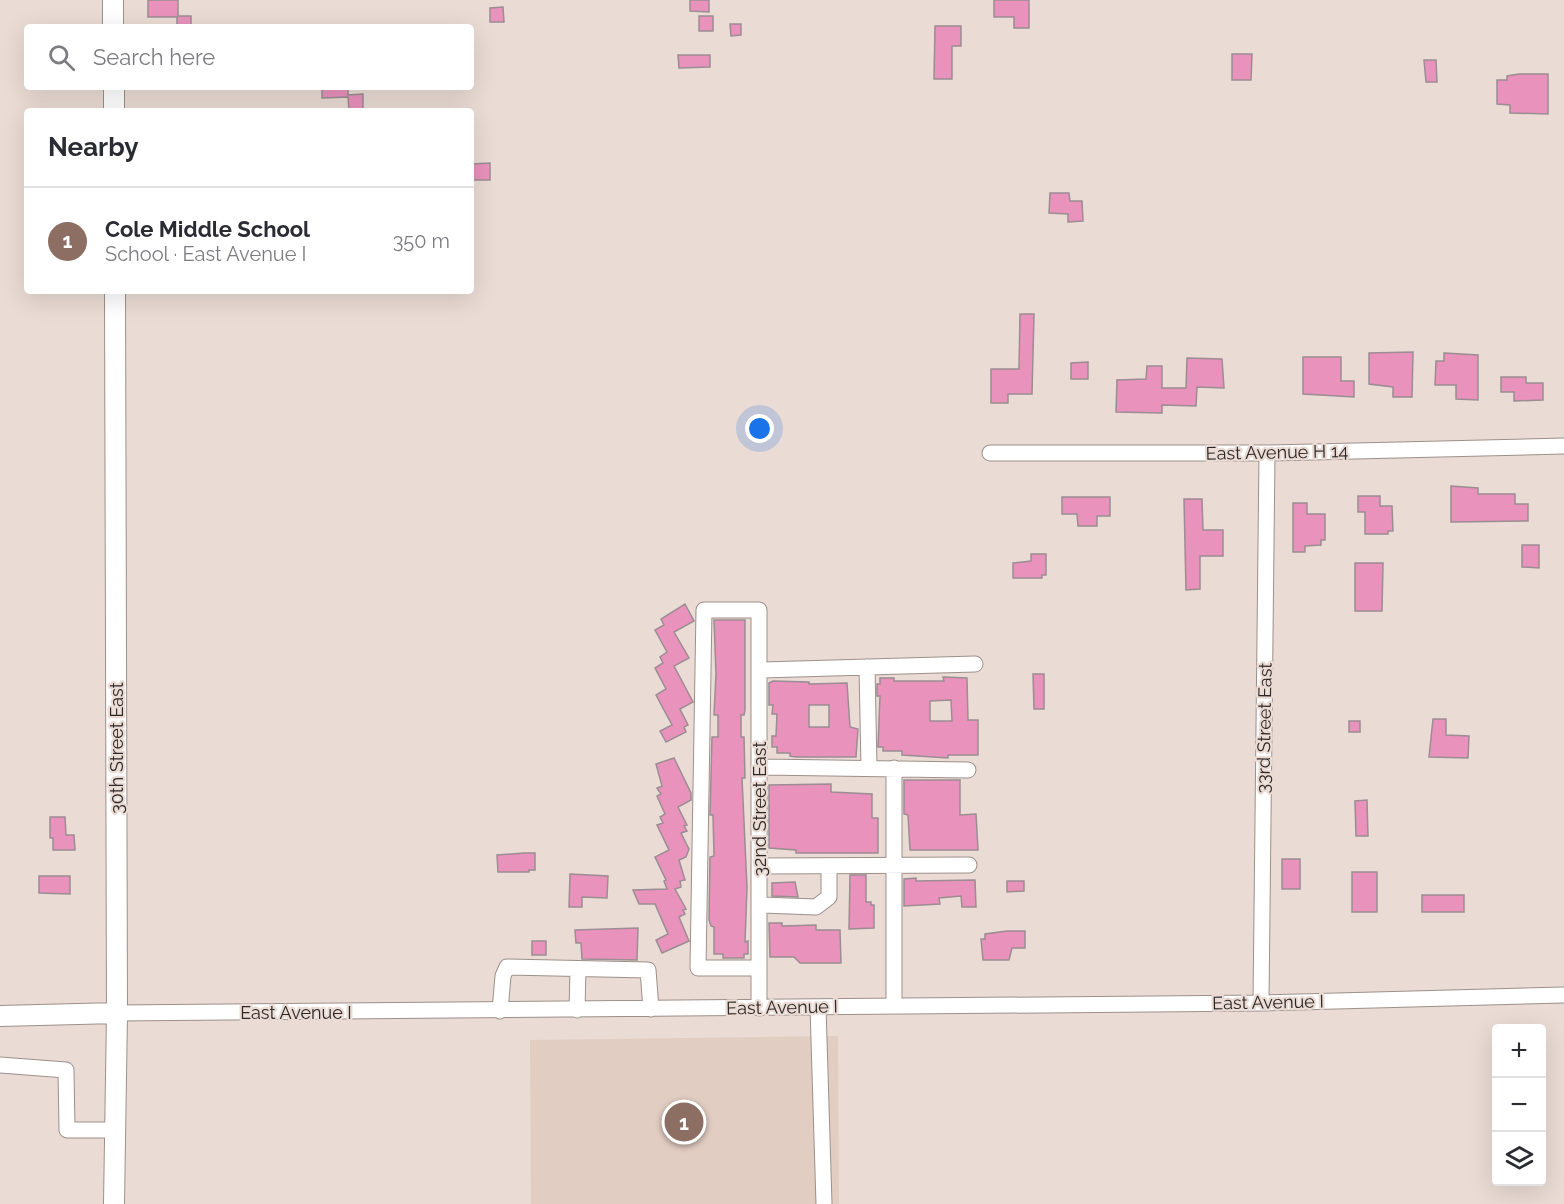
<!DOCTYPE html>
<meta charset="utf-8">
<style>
body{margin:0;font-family:Raleway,sans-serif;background:#f7f7f7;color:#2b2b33}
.controls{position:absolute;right:18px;bottom:18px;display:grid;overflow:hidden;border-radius:6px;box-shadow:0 6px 24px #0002}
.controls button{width:54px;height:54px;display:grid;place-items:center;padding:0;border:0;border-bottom:2px solid #e1e1e2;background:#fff;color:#2b2b33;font:30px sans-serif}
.you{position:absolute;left:760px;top:429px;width:21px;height:21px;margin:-15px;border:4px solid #fff;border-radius:50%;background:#1a73e8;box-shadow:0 0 0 9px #1a73e833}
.badge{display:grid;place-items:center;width:39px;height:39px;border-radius:50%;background:#d93025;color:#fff;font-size:20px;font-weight:700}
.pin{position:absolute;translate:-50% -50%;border:3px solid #fff;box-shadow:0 2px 6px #0006}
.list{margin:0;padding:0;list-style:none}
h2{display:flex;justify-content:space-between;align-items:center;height:78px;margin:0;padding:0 24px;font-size:26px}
h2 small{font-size:20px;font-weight:400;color:#7c7c81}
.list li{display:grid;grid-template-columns:39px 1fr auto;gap:18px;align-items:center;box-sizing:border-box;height:108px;padding:0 24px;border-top:2px solid #e1e1e2}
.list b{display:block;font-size:22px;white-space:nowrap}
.list p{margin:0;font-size:20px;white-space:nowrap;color:#7c7c81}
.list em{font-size:20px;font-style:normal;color:#7c7c81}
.icon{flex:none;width:33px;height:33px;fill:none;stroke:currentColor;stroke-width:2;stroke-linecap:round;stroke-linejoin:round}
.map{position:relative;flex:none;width:1564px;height:1204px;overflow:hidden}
.search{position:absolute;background:#fff;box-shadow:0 6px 24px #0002;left:24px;top:24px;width:450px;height:66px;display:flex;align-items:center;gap:15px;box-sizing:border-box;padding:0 21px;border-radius:6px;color:#7c7c81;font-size:22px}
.panel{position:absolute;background:#fff;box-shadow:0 6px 24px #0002;left:24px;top:108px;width:450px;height:186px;border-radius:6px}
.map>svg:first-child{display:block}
</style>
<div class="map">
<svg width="1564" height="1204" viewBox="0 0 1564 1204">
<rect width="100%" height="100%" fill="#eadbd4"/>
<path fill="#e2cdc3" d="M 838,1036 L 839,1204 L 531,1204 L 530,1040 Z"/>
<path fill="#e992bc" stroke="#9b8d93" stroke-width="1.5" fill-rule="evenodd" d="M 148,0 L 178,0 L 178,16 L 191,16 L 191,27 L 177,27 L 177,17 L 148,17 Z
M 690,0 L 709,0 L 709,12 L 690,11 Z
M 994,0 L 1029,0 L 1029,28 L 1014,28 L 1014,17 L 994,17 Z
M 503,7 L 504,22 L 490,22 L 490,8 Z
M 699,16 L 713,16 L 713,31 L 699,31 Z
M 730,24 L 741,24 L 741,35 L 731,36 Z
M 935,26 L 961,26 L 961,46 L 952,46 L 952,79 L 934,79 Z
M 1232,54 L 1252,54 L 1251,80 L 1232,80 Z
M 678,55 L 710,55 L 710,67 L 679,68 Z
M 1424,60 L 1436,60 L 1437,82 L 1426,82 Z
M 1519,74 L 1548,74 L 1548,114 L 1510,113 L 1510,105 L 1497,104 L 1497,80 L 1507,80 L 1507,76 Z
M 322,87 L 348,87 L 348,95 L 363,94 L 363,111 L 349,111 L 348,97 L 322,98 Z
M 490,163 L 490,180 L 471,180 L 471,164 Z
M 1050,193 L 1069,193 L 1070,201 L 1082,201 L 1083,221 L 1068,222 L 1068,214 L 1049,213 Z
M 1020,314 L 1034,314 L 1032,394 L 1008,394 L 1008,403 L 991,403 L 991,369 L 1019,369 Z
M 1413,352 L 1412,397 L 1393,397 L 1393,387 L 1369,384 L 1369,353 Z
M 1444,353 L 1478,355 L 1478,400 L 1456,399 L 1456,385 L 1435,385 L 1436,361 L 1444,361 Z
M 1303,357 L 1341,357 L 1341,381 L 1354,381 L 1354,397 L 1303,394 Z
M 1187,358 L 1222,359 L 1224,388 L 1197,387 L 1196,406 L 1162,405 L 1162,413 L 1116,412 L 1117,380 L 1146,379 L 1147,366 L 1162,366 L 1162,388 L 1186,388 Z
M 1088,362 L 1088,379 L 1071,379 L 1071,363 Z
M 1501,377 L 1526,377 L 1526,383 L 1543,383 L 1543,400 L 1514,401 L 1514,392 L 1501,392 Z
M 1451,486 L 1478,488 L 1478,494 L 1515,494 L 1515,504 L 1528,504 L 1528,521 L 1451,522 Z
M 1358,496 L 1380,496 L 1380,506 L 1392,506 L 1393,531 L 1388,531 L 1388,534 L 1365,534 L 1365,512 L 1358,512 Z
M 1062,497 L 1110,497 L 1110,516 L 1097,516 L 1097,526 L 1078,526 L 1077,514 L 1062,514 Z
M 1184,499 L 1202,499 L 1203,530 L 1223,530 L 1223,556 L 1200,556 L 1200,589 L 1186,590 Z
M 1293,503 L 1307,503 L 1307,514 L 1325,514 L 1325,540 L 1321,540 L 1321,545 L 1305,546 L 1305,552 L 1293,552 Z
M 1522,545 L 1539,545 L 1539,568 L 1522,567 Z
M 1031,554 L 1046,554 L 1046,575 L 1042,575 L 1042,578 L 1013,578 L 1013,563 L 1031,561 Z
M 1355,563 L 1383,563 L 1382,611 L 1355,611 Z
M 685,604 L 694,621 L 674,632 L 689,658 L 674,666 L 693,702 L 680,709 L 688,725 L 684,727 L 686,732 L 666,742 L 660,731 L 672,725 L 656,695 L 666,689 L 655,668 L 663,663 L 660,657 L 667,652 L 655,630 L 664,625 L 661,619 Z
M 714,620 L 745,620 L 745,710 L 744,715 L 741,715 L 741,737 L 744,737 L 745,778 L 742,778 L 747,887 L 745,942 L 748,941 L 748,954 L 744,954 L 744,958 L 723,958 L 723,954 L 714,954 L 714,927 L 711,926 L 709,920 L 710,857 L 714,856 L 713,815 L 710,815 L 712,737 L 718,737 L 718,715 L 714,715 L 716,674 Z
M 1033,674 L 1044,674 L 1044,709 L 1034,709 Z
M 943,677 L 967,678 L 968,720 L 978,720 L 978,755 L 948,755 L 948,758 L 902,755 L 902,751 L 883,751 L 883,747 L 878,747 L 880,696 L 877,696 L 877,684 L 880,684 L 880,678 L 894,678 L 894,681 L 944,681 ZM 951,700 L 952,721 L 930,721 L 930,701 Z
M 773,681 L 809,682 L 809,684 L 847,683 L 850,727 L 858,729 L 856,757 L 796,757 L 790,756 L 790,753 L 777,753 L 777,747 L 772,747 L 772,736 L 776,736 L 777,714 L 772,714 L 773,705 L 769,705 L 769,683 ZM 809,705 L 829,705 L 829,727 L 809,727 Z
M 1433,719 L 1446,719 L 1446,735 L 1469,736 L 1468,758 L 1429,757 Z
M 1349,721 L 1360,721 L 1360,732 L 1349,732 Z
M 674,758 L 691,793 L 691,800 L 678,807 L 687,825 L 684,826 L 687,831 L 681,833 L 689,849 L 686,857 L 679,860 L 685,880 L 680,881 L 681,887 L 675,889 L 686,909 L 683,910 L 685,914 L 679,917 L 689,941 L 662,953 L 656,940 L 668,934 L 655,904 L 639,904 L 633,890 L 667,889 L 664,881 L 666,880 L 655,857 L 669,850 L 657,825 L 663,823 L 660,817 L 665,814 L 657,796 L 661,794 L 657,788 L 662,786 L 656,764 Z
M 904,780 L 960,780 L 960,815 L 976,814 L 978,850 L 910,850 L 908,815 L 904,814 Z
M 831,784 L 831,792 L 872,794 L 872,818 L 878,818 L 878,853 L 796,853 L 796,850 L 769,848 L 769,785 Z
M 1367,800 L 1368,836 L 1356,836 L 1355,801 Z
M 50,817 L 65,817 L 66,835 L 74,835 L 75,850 L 53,850 L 53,838 L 50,838 Z
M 524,853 L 535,853 L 535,870 L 529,870 L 529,872 L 498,872 L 497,855 Z
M 1282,859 L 1300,859 L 1300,889 L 1282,889 Z
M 1352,872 L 1377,872 L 1377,912 L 1352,912 Z
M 570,874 L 608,876 L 607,898 L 582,897 L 582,907 L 569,907 Z
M 850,875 L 866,875 L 866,902 L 871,902 L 871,905 L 874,905 L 874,928 L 849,929 Z
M 39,876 L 70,876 L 70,894 L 39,893 Z
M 916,878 L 916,881 L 975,880 L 976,907 L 962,907 L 961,896 L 939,898 L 940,904 L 904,906 L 904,879 Z
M 1007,881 L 1024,881 L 1024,891 L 1007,892 Z
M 795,882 L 798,897 L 772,896 L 772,883 Z
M 1422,895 L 1464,895 L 1464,912 L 1422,912 Z
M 769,923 L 782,923 L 782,926 L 816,925 L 816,930 L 840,930 L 841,963 L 800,963 L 794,957 L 770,957 Z
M 638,928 L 637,960 L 582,959 L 581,943 L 576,943 L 575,930 Z
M 1007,931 L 1025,931 L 1025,948 L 1012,948 L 1009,960 L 983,960 L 981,939 L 985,939 L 985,934 Z
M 532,941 L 546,941 L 546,955 L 532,955 Z"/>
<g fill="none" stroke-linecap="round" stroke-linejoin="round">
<g stroke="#9d908a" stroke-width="17">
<path id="minor" d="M 990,453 L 1267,453 L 1564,446
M 867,667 L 869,768
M 759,670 L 975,664
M 759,767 L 968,770
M 759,866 L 969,865
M 759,905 L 816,907 L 829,897 L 829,867
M 759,968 L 698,968 L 704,610 L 759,610 L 759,1008
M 1261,1003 L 1267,453
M 894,1005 L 894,768
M 818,1007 L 824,1204
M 577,1010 L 578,970
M 500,1011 L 503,976 L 507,967 L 648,970 L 651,1009
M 117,1013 L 1261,1003 L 1564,995
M 0,1065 L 66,1070 L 67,1130 L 115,1130"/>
</g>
<g stroke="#9d908a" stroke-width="22">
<path id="major" d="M 113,0 L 113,27
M 114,87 L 114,111
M 0,1016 L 117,1013
M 114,1204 L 117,1013 L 115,291"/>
</g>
<use href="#minor" stroke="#fff" stroke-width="15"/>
<use href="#major" stroke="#fff" stroke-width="20"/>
</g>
<g text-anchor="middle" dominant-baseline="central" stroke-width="4.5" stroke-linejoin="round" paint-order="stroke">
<g font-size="18" fill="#2c2724" stroke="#eadbd4">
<text transform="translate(1277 452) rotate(-1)">East Avenue H 14</text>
<text transform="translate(1264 728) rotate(-89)">33rd Street East</text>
<text transform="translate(116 748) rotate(-90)">30th Street East</text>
<text transform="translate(759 809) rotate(-90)">32nd Street East</text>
<text transform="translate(1268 1002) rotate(-1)">East Avenue I</text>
<text transform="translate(782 1007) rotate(-1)">East Avenue I</text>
<text x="296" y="1012">East Avenue I</text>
</g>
</g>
</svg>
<div class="controls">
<button>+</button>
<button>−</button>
<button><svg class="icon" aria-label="layers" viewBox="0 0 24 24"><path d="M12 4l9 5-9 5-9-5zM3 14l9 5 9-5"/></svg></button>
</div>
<div class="you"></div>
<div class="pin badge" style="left:684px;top:1122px;background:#8d6e63">1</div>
<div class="search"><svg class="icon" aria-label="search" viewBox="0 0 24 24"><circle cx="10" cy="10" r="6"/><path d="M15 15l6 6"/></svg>Search here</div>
<section class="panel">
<h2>Nearby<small></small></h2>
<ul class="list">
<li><span class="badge" style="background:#8d6e63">1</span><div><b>Cole Middle School</b><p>School · East Avenue I</p></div><em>350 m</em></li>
</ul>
</section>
</div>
